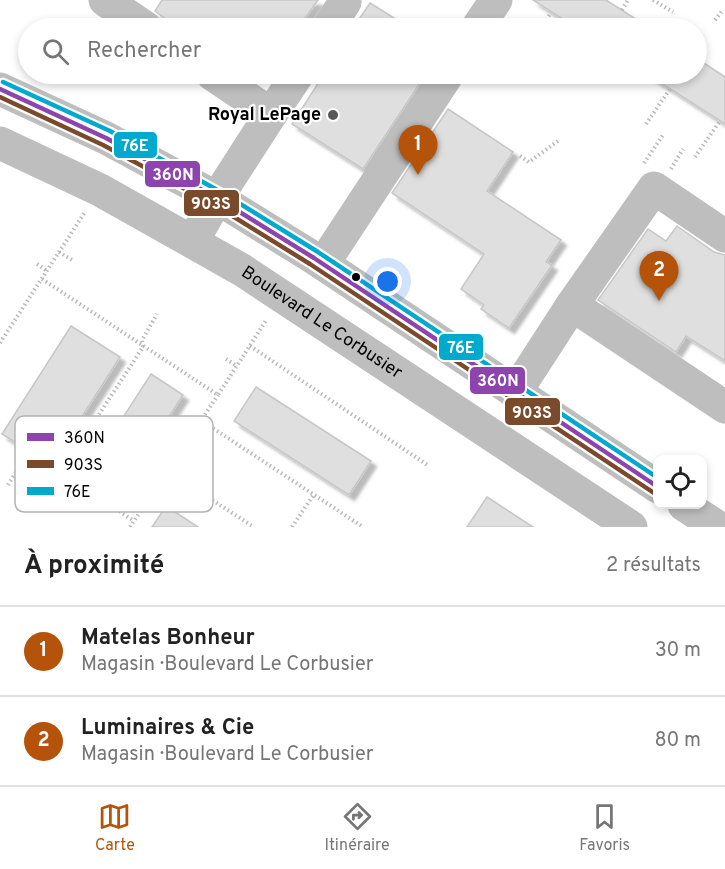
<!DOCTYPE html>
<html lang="fr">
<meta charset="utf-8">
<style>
body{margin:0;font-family:Overpass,sans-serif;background:#f2f2f2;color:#222}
.controls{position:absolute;right:18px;bottom:18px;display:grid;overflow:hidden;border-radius:12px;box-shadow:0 3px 9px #0003}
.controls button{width:54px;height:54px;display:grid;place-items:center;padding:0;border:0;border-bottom:2px solid #e0e0e0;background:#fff;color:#222;font:30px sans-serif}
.you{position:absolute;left:388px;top:282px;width:21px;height:21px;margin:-15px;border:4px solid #fff;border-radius:50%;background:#1a73e8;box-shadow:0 0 0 9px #1a73e833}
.badge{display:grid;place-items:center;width:39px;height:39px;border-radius:50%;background:#b45309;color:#fff;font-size:20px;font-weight:700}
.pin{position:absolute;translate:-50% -50px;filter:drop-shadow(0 2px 3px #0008)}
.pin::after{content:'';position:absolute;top:32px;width:21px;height:18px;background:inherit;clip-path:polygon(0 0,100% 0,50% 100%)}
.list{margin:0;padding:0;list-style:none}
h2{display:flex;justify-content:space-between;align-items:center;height:78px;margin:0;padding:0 24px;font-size:26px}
h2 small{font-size:20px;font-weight:400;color:#767676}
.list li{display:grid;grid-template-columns:39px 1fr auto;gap:18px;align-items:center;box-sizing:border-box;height:90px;padding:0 24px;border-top:2px solid #e0e0e0}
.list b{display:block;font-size:22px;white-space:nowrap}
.list p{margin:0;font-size:20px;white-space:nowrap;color:#767676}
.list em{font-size:20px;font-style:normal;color:#767676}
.icon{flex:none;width:33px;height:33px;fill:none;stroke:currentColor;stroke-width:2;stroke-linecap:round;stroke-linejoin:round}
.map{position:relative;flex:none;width:725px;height:527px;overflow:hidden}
.search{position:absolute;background:#fff;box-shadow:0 3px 9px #0003;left:18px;right:18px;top:18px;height:66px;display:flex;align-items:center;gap:15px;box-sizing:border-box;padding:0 21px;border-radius:33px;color:#767676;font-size:22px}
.sheet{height:258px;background:#fff}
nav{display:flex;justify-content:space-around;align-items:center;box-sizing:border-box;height:84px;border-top:2px solid #e0e0e0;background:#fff;font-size:16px;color:#767676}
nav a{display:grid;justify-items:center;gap:3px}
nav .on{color:#b45309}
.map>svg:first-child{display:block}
</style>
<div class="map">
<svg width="725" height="527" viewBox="0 0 725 527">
<defs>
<filter id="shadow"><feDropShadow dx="5.5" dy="5.5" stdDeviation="1.5" flood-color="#0004"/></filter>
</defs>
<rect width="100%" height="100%" fill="#fff"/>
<path fill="#dfdfdf" stroke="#c7c7c7" stroke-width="1.5" filter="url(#shadow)" d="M 162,0 L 318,0 L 298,28 L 178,28 L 155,11 Z
M 533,0 L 606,0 L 650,28 L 577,28 Z
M 370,3 L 410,28 L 353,28 Z
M 696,58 L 725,77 L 725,124 L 647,74 L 696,74 Z
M 324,74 L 426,74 L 363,169 L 292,124 Z
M 448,109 L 513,152 L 487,191 L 561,240 L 546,262 L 552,265 L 509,328 L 481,309 L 484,305 L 461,289 L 484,254 L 392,193 Z
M 677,226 L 714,252 L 725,255 L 725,361 L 686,336 L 676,352 L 598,300 L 648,229 L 666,241 Z
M 71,326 L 120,357 L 51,465 L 2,434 Z
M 151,374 L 183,395 L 112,505 L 80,484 Z
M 256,387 L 371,461 L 349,495 L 234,421 Z
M 487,497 L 533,527 L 467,527 Z
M 166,506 L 198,527 L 152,527 Z"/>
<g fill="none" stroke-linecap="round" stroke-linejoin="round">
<path stroke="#b9b9b9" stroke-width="4" stroke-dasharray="1.5 3" stroke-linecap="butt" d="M 653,0 L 673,12
M 622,10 L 628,0
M 715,20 L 722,11
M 542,28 L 551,12
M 696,51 L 699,47
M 576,78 L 579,74
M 646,124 L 670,89
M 520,156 L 529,162 L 558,141
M 695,157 L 720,121
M 644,163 L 663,135
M 671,169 L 683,149
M 59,252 L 72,260
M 37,264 L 47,271
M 42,279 L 218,395 L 267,319
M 0,343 L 85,212
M 250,346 L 429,466
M 226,359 L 237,366
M 202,421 L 363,527
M 167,471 L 254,527
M 8,485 L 29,451 L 134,521
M 40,505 L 143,347 L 142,340 L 157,314
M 130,527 L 218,395
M 292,527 L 314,494"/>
<g stroke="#bebebe" stroke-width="33">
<path d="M 105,0 L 146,28"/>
<path d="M 328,28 L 345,2 L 343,0"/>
<path d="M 477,28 L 496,0"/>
<path d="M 0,89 L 106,138 L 217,198 L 314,258 L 658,487"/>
<path d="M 271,114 L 298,74"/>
<path id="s1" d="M 0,143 L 100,190 L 242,270 L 631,527"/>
<path d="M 193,241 L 217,198 L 271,114 L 212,74"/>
<path d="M 323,264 L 448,74"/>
<path d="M 572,305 L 654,188 L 725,236"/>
<path d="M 515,393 L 572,305 L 725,407"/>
<path d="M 684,505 L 718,527"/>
</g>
<g stroke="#fff" stroke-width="9">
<path id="bus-1" d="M 0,89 L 106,138 L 217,198 L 314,258 L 658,487"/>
</g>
<g stroke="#fff" stroke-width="9">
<path id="bus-2" d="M 0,97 L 103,145 L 213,204 L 310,264 L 654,493"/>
</g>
<g stroke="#fff" stroke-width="9">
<path id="bus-3" d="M 3,82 L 110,131 L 221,192 L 318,252 L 658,478"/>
</g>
<use href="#bus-1" stroke="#8e44ad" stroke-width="4.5"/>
<use href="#bus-2" stroke="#7a4b2a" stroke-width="4.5"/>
<use href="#bus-3" stroke="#00a9ce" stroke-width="4.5"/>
</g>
<circle fill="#595959" stroke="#fff" stroke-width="2" cx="333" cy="115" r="6"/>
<circle fill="#000" stroke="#fff" stroke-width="2" cx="356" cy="277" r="5"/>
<g text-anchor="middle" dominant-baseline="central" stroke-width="4.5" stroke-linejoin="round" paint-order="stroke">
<g font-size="18" font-weight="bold" fill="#000" stroke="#fff" text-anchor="end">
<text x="321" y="115">Royal LePage</text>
</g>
<g font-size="18" fill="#000" stroke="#fff">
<text stroke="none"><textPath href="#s1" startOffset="369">Boulevard Le Corbusier</textPath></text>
</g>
</g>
<rect x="15" y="416" width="198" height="96" rx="9" fill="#fff" stroke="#b2b2b2" stroke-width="1.5"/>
<rect x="27" y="433" width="27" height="8" fill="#8e44ad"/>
<rect x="27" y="460" width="27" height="8" fill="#7a4b2a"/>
<rect x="27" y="487" width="27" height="8" fill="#00a9ce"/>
<g font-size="16" fill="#000">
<text x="64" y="443">360N</text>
<text x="64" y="470">903S</text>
<text x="64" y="497">76E</text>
</g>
<g stroke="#fff" stroke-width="2">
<rect x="113" y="131" width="45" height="28" rx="6" fill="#00a9ce"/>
<rect x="144" y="160" width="57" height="28" rx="6" fill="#8e44ad"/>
<rect x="183" y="189" width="57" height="28" rx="6" fill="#7a4b2a"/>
<rect x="438" y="333" width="46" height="28" rx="6" fill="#00a9ce"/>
<rect x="469" y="366" width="57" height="29" rx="6" fill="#8e44ad"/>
<rect x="504" y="397" width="57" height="29" rx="6" fill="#7a4b2a"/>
</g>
<g font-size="16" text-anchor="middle" font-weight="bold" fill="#fff">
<text x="135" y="151">76E</text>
<text x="173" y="180">360N</text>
<text x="211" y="209">903S</text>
<text x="461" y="353">76E</text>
<text x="498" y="386">360N</text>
<text x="532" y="418">903S</text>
</g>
</svg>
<div class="controls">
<button><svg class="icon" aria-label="locate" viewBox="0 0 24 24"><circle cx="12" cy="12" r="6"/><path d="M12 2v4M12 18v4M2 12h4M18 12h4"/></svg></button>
</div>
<div class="you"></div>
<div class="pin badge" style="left:418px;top:175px">1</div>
<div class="pin badge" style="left:659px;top:301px">2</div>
<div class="search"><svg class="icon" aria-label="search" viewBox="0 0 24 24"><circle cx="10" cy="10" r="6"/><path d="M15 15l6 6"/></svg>Rechercher</div>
</div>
<section class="sheet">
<h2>À proximité<small>2 résultats</small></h2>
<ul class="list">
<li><span class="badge">1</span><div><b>Matelas Bonheur</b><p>Magasin · Boulevard Le Corbusier</p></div><em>30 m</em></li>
<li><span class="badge">2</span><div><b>Luminaires &amp; Cie</b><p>Magasin · Boulevard Le Corbusier</p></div><em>80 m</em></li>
</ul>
</section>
<nav>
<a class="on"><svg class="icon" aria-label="map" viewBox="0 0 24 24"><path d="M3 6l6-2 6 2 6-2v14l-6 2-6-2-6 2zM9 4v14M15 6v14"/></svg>Carte</a>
<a><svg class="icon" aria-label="directions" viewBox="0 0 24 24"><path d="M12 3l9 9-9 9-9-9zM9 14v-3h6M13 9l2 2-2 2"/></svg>Itinéraire</a>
<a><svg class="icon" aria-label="saved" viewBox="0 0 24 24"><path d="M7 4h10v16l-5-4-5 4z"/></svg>Favoris</a>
</nav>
